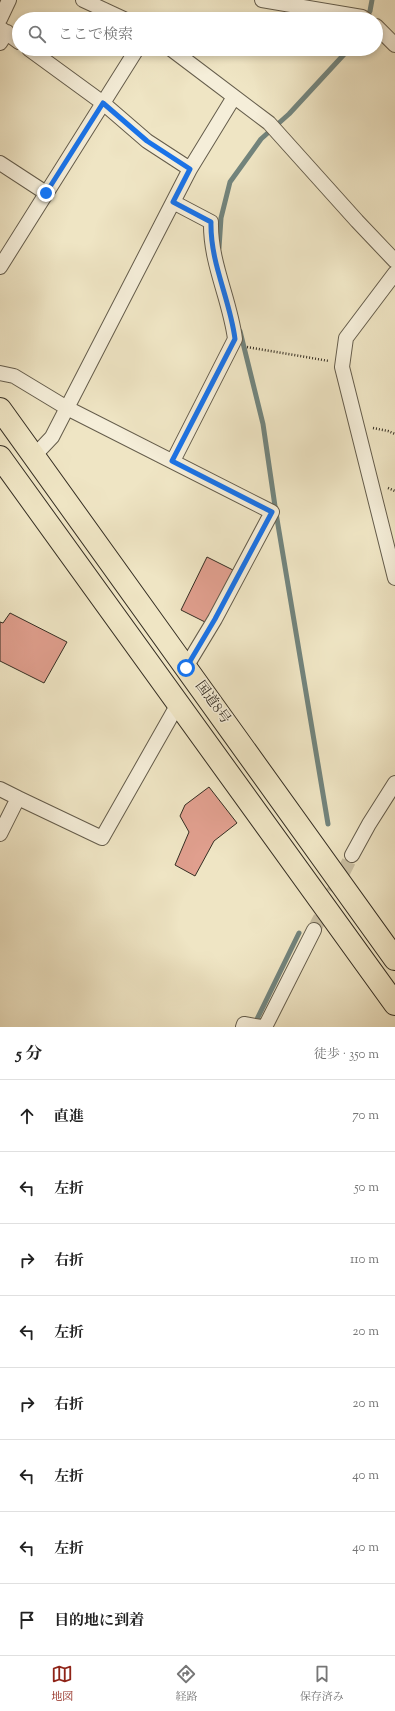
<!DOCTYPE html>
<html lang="ja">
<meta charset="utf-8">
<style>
body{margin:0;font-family:"Sorts Mill Goudy","Noto Serif JP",serif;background:#f6f6f6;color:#222}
.stop{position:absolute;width:12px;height:12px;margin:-9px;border:3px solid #1a73e8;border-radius:50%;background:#fff}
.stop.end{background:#1a73e8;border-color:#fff;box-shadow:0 1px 4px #0008}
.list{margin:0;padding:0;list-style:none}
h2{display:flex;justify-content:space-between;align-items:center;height:52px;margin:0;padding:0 16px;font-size:17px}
h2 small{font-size:13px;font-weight:400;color:#767676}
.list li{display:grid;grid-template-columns:26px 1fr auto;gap:12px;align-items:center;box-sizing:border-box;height:72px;padding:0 16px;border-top:1px solid #e0e0e0}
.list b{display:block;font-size:15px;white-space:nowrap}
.list em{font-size:13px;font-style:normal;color:#767676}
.icon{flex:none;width:22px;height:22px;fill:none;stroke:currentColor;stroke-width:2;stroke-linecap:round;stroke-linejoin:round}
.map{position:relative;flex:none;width:395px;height:1027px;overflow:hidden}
.search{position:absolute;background:#fff;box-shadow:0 2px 6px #0003;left:12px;right:12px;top:12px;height:44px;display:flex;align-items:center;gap:10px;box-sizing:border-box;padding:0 14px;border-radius:22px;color:#767676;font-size:15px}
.sheet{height:628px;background:#fff}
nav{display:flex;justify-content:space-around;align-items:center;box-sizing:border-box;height:56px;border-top:1px solid #e0e0e0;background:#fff;font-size:11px;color:#767676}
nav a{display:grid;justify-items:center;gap:2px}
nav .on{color:#8f2418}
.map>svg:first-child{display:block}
</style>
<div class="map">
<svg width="395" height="1027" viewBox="0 0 395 1027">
<rect width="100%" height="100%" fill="#efe5c4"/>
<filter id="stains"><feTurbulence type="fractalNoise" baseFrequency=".005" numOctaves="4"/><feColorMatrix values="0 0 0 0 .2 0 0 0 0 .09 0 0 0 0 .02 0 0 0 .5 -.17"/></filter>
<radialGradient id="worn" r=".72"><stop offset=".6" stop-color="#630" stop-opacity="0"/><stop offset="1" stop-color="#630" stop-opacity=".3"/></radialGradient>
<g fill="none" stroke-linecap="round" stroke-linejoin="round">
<path stroke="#72847d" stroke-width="5" d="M 366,18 L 370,11 L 372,0
M 219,248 L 221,218 L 230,182 L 261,139 L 289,114 L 349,49
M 240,331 L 263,424 L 276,513 L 328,824
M 255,1024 L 258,1017 L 299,933"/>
</g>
<path fill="#e09f8e" stroke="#352e23" d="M 207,557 L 235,571 L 207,623 L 181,610 Z
M 10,613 L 67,642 L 44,683 L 0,661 L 0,622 L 3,623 Z
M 209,787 L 237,823 L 214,841 L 195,876 L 175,865 L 189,832 L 180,816 L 185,805 Z"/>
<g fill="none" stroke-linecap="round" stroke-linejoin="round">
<path stroke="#cac0a4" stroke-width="14" stroke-dasharray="14 7" stroke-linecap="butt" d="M 314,930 L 352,855"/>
<g stroke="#645c4b" stroke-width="16">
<path id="street" d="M 83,0 L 124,19
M 262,0 L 362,17 L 365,19
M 0,19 L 9,0
M 376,26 L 395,45
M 0,28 L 19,42
M 0,43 L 7,32
M 29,49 L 103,103 L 147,141 L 190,169 L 234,97
M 171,49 L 269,123 L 357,221 L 395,261
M 0,163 L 46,193
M 0,267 L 137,49
M 395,273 L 346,338 L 342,367 L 395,578
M 0,373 L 14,376 L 67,408 L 272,512 L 215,619 L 186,667
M 34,456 L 52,437 L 190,169
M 173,461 L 235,339 C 230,299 210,263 211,222 L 173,202
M 0,789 L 18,798 L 0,834
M 18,798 L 102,838 L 178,704
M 352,855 L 369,824 L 395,783
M 243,1027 L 244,1024 L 261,1027
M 265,1027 L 314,930"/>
</g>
<g stroke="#352e23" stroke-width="24">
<path id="highway" d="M 0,409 L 395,959
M 0,457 L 395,1004"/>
</g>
<path stroke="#352e23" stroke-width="2.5" stroke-dasharray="1 2" stroke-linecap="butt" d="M 247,347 L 329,361
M 373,428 L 388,431 L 395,434
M 388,488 L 395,491"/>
<use href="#street" stroke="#f5eed9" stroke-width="14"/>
<use href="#highway" stroke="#efe5c4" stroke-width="22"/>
</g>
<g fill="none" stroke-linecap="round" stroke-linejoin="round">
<path stroke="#1a73e8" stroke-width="5" d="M 46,193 L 103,103 L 147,141 L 190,169 L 173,202 L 211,222 C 210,263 230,299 235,339 L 172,461 L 272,512 L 215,619 L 186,668"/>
</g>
<g text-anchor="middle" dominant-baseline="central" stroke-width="3" stroke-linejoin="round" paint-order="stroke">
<g font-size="14" fill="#352e23" stroke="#f5eed9">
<text transform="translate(212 703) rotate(54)">国道8号</text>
</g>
</g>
<rect width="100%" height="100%" filter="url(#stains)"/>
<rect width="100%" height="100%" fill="url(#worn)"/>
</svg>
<div class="stop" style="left:186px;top:668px"></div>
<div class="stop end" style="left:46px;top:193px"></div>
<div class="search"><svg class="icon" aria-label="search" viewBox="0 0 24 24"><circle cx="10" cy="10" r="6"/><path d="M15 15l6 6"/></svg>ここで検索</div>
</div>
<section class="sheet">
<h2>5 分<small>徒歩 · 350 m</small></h2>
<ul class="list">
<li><svg class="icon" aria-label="ahead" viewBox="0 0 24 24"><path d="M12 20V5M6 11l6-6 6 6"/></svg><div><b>直進</b></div><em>70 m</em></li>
<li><svg class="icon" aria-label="left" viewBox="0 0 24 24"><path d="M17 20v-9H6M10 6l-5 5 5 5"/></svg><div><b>左折</b></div><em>50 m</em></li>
<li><svg class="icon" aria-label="right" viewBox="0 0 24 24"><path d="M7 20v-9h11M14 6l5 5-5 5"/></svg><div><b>右折</b></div><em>110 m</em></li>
<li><svg class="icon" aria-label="left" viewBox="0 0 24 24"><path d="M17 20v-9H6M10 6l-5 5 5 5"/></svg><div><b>左折</b></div><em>20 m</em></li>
<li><svg class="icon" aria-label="right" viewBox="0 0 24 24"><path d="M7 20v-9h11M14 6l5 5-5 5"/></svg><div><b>右折</b></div><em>20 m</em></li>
<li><svg class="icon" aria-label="left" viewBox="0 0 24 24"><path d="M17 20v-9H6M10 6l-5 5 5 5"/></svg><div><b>左折</b></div><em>40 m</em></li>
<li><svg class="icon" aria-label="left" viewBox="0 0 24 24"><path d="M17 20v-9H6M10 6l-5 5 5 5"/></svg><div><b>左折</b></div><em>40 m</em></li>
<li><svg class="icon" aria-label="arrive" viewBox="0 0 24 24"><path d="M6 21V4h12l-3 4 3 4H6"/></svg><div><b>目的地に到着</b></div></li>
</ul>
</section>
<nav>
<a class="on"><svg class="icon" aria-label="map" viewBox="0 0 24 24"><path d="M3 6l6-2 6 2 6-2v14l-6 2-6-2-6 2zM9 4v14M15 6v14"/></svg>地図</a>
<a><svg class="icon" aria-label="directions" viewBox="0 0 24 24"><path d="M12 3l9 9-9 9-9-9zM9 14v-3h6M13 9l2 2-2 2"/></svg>経路</a>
<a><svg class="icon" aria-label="saved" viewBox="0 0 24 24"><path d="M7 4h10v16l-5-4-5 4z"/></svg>保存済み</a>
</nav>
